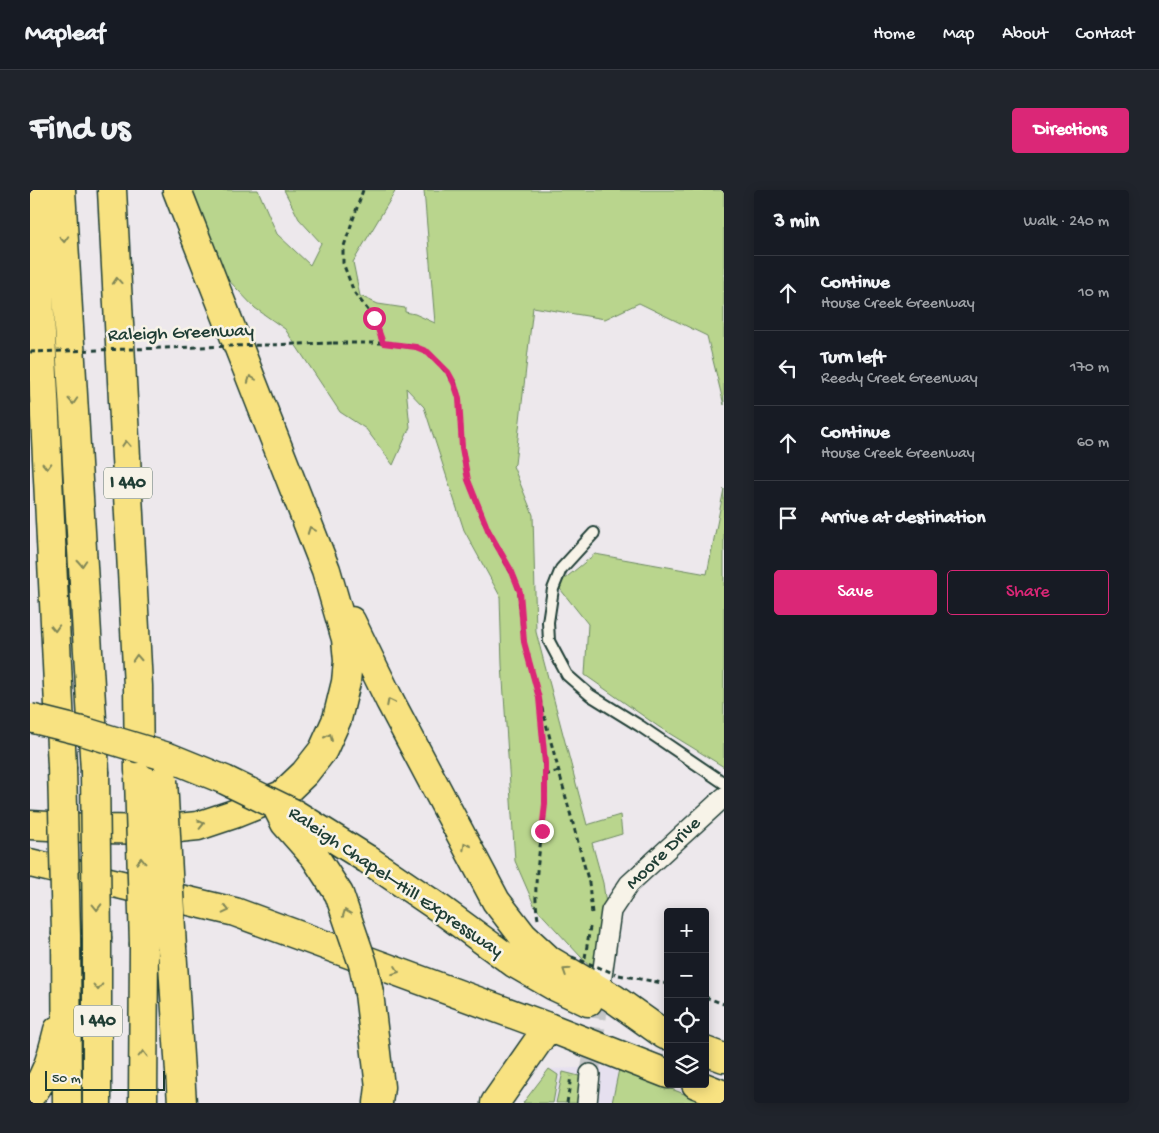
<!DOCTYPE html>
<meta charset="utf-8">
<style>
body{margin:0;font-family:"Gochi Hand",sans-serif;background:#20242c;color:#f1f3f6}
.controls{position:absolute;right:15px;bottom:15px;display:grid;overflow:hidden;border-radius:5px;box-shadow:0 2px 12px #0003}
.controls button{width:45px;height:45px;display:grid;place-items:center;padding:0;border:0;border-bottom:1px solid #363941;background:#171b24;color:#f1f3f6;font:25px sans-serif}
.scale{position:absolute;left:15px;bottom:12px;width:120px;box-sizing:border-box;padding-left:5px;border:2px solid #1f3d34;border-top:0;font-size:14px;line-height:18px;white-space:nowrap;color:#1f3d34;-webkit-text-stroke:4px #f7f3e8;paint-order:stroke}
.stop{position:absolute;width:15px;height:15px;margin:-11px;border:4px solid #db2777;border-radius:50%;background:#fff}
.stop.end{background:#db2777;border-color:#fff;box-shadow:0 1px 5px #0008}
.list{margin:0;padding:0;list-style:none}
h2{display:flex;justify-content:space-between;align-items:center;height:65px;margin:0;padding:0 20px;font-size:21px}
h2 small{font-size:16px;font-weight:400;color:#9ea1a6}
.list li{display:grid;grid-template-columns:32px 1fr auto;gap:15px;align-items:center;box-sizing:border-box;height:75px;padding:0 20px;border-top:1px solid #363941}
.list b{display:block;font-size:19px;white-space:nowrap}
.list p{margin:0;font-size:16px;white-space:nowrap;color:#9ea1a6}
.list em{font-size:16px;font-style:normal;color:#9ea1a6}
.actions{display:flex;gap:10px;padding:15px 20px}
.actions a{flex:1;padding:11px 0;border:1px solid #db2777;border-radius:5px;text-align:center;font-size:18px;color:#db2777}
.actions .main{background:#db2777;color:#fff}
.icon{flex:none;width:28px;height:28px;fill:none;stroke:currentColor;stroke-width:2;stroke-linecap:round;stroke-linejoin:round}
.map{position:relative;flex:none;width:694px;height:913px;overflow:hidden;border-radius:5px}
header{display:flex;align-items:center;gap:30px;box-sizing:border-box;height:70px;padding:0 25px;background:#171b24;border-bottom:1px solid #363941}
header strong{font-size:24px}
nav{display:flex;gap:28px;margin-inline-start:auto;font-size:18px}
.intro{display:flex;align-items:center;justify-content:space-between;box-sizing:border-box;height:120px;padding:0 30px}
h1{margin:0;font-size:35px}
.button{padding:12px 22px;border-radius:5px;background:#db2777;color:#fff;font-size:18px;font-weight:700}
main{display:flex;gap:30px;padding:0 30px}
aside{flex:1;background:#171b24;border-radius:5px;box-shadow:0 2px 12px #0003}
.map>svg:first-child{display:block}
</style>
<header>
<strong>Mapleaf</strong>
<nav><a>Home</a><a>Map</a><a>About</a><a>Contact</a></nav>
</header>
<div class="intro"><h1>Find us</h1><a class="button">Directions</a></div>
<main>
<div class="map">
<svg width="694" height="913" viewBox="0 0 694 913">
<rect width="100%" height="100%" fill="#ede8ec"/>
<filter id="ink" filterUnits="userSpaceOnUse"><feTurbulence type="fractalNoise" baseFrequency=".02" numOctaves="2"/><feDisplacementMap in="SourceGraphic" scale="10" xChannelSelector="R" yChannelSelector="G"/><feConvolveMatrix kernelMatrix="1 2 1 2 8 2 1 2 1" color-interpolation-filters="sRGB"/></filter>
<g filter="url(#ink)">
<path fill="#e6e0ef" d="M 573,877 L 589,879 L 678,913 L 493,913 L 519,879 Z"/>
<path fill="#b9d58d" stroke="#6c8960" d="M 147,0 L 228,0 L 247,44 L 280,75 L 291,53 L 269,29 L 254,0 L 366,0 L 323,72 L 330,106 L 348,114 L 375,118 L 375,122 L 385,124 L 405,133 L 394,0 L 694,0 L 694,215 L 677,146 L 609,113 L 575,129 L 503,117 L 485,274 L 483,276 L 503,325 L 506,442 L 557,635 L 590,625 L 592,644 L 562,653 L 573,693 L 576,714 L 562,779 L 505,717 L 485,671 L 472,475 L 470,406 L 434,340 L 394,217 L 376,198 L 380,237 L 363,275 L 336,239 L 310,222 L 255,139 L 225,118 L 189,80 Z
M 694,299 L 694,577 L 629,537 L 555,485 L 558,434 L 527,395 L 565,364 L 677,384 Z
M 519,879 L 528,885 L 523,913 L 493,913 Z
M 589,879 L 678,913 L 582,913 Z
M 533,882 L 553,887 L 550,913 L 526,913 Z"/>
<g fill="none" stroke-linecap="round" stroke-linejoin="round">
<path stroke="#c4c6c7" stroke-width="19" stroke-dasharray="19 9" stroke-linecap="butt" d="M 560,884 L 571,796"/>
<g stroke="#1f3d34" stroke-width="14">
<path id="lane" d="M 564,343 L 531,379 L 523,399 L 518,432 L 519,451 L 537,485 L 560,505 L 610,536 L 694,593"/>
</g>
<g stroke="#1f3d34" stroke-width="22">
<path id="street" d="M 572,786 L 581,721 L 599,694 L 694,607
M 557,913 L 560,884"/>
</g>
<g stroke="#1f3d34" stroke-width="31">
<path id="primary" d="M 518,837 L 638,884
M 675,861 L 694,868
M 666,894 L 694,905"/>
</g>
<g stroke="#1f3d34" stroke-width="31">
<path id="highway" d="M 4,0 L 32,577
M 31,0 L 65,581
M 82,0 L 108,496 L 109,581
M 321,431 L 360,511 L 466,711 L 493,746 L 519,770 L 583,808 L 635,845
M 0,635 L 74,639 L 128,640 L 168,636 L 204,624 L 252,605 L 275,583 L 293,560 L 307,529 L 316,492 L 318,471 L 316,449 L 296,380 L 147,0
M 337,669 L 409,718 L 484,773 L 524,796 L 558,812
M 0,673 L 205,722 L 518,837 L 465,913
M 36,745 L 37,913
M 142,758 L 152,913
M 339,803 L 350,897 L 348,913
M 0,906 C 17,887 22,864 28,840
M 67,913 L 67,749
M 113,913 L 114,755"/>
</g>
<path stroke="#1f3d34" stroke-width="3" stroke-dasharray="5 4" stroke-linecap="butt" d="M 333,0 L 313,59 L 313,73 L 324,102 L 344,128 L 353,153
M 303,153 L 353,153 L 386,157 L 398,162 L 409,173 L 425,193 L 429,208 L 432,258 L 438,290 L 458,340 L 486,391 L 489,402 L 494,452 L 559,693 L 562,724
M 515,585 L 529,581
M 508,729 C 501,691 513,651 515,613 C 516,580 513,548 510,516
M 555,768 L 560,737
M 589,785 L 638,794
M 675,807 L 694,814
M 537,913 L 541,886"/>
<use href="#lane" stroke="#f7f3e8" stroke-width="10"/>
<use href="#street" stroke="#f7f3e8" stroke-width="19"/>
<use href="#primary" stroke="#f8e281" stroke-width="28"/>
<use href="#highway" stroke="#f8e281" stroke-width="28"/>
<g stroke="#1f3d34" stroke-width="31" stroke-linecap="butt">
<path id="highway-bridge" d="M 0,528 L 52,541 L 141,568 L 195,590 L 265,624 L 337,669
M 32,577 L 36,745
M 65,581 L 67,749
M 109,587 L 114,755
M 133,590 L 142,758
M 248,619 L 255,633 L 285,667 L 309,704 L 333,774 L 339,803"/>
</g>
<path stroke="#1f3d34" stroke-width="3" stroke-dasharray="5 4" stroke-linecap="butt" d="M 0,162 L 303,153
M 542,767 L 586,784"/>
<use href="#highway-bridge" stroke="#f8e281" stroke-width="28"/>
</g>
<defs><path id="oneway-chevron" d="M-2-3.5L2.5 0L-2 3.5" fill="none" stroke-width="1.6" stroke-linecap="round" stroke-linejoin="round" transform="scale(1.25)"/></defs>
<g stroke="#818757">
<use href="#oneway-chevron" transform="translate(34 49) rotate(87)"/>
<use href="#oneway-chevron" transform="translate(87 91) rotate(-94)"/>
<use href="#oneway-chevron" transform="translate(221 189) rotate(-111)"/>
<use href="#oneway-chevron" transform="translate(43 211) rotate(87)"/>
<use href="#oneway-chevron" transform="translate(96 254) rotate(-93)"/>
<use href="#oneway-chevron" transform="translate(17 276) rotate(88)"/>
<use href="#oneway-chevron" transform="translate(281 340) rotate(-111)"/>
<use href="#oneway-chevron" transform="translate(52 373) rotate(87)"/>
<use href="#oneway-chevron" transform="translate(25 438) rotate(87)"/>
<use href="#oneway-chevron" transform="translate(107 468) rotate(-93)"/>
<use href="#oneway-chevron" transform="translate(360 512) rotate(-117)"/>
<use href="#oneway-chevron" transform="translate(299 547) rotate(-66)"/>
<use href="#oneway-chevron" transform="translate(171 634) rotate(-13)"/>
<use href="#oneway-chevron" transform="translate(436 656) rotate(-118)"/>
<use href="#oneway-chevron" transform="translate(111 671) rotate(-92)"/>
<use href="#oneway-chevron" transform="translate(67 717) rotate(89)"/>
<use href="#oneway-chevron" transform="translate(196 720) rotate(13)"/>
<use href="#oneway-chevron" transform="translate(316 723) rotate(-111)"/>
<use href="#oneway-chevron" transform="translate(366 781) rotate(20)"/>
<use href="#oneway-chevron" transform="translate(536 781) rotate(-147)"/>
<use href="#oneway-chevron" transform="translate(68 797) rotate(89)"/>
<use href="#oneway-chevron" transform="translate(113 864) rotate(-90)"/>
</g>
</g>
<g fill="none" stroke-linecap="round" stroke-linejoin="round" filter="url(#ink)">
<path stroke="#db2777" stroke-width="6" d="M 344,128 L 353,153 L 386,157 L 398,162 L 418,182 L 424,193 L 429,208 L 432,258 L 438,290 L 458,340 L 482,382 L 490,402 L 494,452 L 509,508 L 515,573 L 515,614 L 512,641"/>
</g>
<g text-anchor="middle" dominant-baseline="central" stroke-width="5" stroke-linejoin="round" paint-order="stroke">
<g fill="#f7f3e8" stroke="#60746a" stroke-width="1">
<rect x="74" y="277.5" width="48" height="31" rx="4"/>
<rect x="44" y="815.5" width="48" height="31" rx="4"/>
</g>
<g font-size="18" font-weight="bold" fill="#1f3d34">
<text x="98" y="293">I 440</text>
<text x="68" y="831">I 440</text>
</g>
<g font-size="19" fill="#1f3d34" stroke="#f7f3e8">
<text transform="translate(151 144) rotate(-2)">Raleigh Greenway</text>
<text transform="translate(634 664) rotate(-44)">Moore Drive</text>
<text transform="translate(365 693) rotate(34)">Raleigh Chapel–Hill Expressway</text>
</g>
</g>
</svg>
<div class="controls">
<button>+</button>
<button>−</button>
<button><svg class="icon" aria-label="locate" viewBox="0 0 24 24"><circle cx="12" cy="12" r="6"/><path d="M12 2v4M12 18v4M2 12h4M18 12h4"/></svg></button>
<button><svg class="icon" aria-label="layers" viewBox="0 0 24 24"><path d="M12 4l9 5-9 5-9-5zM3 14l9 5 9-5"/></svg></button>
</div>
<div class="scale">50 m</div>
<div class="stop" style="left:344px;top:128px"></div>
<div class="stop end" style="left:512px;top:641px"></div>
</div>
<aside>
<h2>3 min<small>Walk · 240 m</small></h2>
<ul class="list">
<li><svg class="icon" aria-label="ahead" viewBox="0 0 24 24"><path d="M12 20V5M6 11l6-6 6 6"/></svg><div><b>Continue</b><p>House Creek Greenway</p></div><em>10 m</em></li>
<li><svg class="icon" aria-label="left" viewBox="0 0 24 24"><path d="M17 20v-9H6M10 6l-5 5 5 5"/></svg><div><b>Turn left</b><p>Reedy Creek Greenway</p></div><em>170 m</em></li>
<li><svg class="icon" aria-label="ahead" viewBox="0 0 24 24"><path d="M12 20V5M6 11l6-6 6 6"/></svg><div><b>Continue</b><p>House Creek Greenway</p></div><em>60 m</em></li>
<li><svg class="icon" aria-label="arrive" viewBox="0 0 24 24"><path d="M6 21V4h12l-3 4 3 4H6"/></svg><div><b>Arrive at destination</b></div></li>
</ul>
<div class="actions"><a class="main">Save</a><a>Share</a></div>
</aside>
</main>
